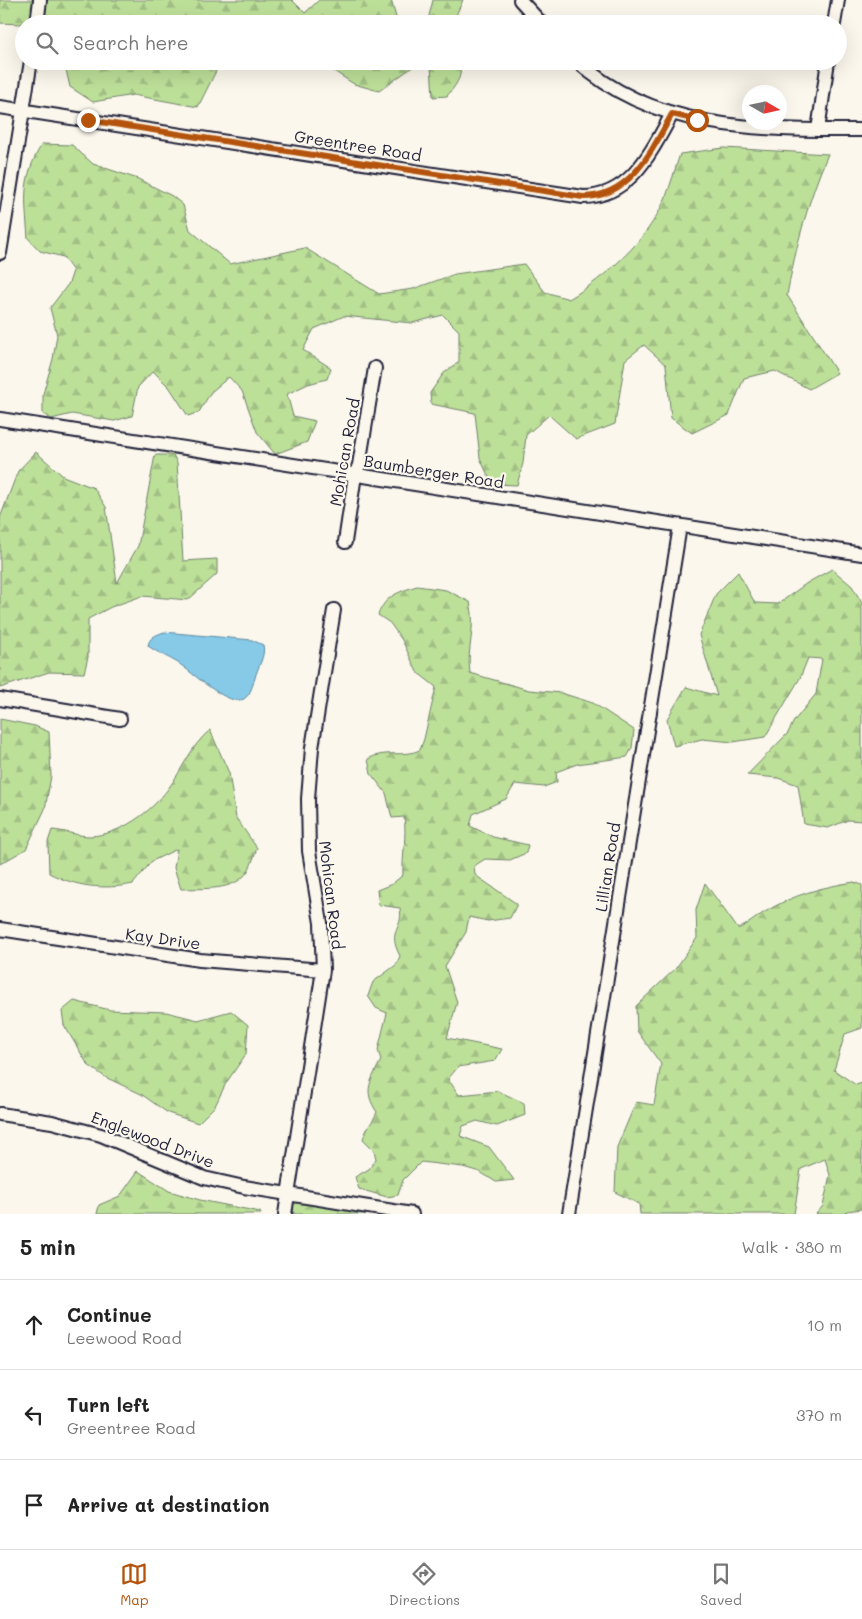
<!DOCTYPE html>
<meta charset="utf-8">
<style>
body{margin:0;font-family:Mali,sans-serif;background:#f6f6f6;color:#222}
.compass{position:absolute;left:742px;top:85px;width:45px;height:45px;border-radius:50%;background:#fff;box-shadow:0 5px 20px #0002;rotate:99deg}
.stop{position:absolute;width:15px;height:15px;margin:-11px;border:4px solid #b45309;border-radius:50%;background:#fff}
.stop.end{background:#b45309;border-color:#fff;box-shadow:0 1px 5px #0008}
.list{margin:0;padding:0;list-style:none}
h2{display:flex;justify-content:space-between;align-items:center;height:65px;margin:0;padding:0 20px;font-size:21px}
h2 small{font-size:16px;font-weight:400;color:#767676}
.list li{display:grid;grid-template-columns:32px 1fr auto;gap:15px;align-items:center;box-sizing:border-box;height:90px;padding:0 20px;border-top:1px solid #e0e0e0}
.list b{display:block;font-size:19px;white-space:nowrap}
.list p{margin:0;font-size:16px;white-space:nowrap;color:#767676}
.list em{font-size:16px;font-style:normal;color:#767676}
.icon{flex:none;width:28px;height:28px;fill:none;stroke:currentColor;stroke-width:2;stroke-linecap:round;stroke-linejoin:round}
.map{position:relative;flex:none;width:862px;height:1214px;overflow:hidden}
.search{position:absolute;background:#fff;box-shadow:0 5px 20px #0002;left:15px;right:15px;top:15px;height:55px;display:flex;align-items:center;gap:12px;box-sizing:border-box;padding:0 18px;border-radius:28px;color:#767676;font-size:19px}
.sheet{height:335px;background:#fff}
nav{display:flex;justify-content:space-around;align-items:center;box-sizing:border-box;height:70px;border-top:1px solid #e0e0e0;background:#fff;font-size:14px;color:#767676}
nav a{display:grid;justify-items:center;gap:2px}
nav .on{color:#b45309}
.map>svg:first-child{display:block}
</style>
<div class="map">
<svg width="862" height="1214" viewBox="0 0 862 1214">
<defs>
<pattern id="forest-firs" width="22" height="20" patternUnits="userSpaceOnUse" patternTransform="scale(1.25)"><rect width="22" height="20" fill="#bde099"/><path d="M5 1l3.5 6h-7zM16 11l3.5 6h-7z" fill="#a2c085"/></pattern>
</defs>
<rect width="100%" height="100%" fill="#fbf7ec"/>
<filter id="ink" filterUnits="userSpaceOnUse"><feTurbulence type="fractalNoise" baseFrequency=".02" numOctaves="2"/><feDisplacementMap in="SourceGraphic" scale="10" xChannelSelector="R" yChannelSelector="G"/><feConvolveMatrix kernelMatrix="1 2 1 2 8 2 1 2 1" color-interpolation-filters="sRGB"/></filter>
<g filter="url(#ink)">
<path fill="url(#forest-firs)" stroke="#70816a" d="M 0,0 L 292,0 L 305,13 L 319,0 L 391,0 L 398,24 L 54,24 L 51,15 L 20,24 L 0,23 Z
M 433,0 L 463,0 L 452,24 L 427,24 Z
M 64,61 L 221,61 L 198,107 L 133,95 L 93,102 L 70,87 Z
M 318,61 L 421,61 L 379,91 L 354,84 Z
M 425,61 L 457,61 C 466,74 455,86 447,96 L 433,97 L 431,65 Z
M 42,144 L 72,145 L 93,164 L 138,179 L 172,196 L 183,205 L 190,230 L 230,264 L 305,248 L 379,294 L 413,289 L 455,274 L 524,264 L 545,292 L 569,299 C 607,276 647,241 665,199 C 671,184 675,169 680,154 L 724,148 L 828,154 C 808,200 796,246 787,295 L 837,373 L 809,389 L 775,371 L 744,378 L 729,415 L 692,433 L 671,418 L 666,365 L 644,345 L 625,360 L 615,424 L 576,439 L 549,415 L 526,435 L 523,463 L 517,485 L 492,484 L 480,458 L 475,413 L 431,404 L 430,393 L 444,373 L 459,362 L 459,331 L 443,315 L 412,323 L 344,316 L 314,329 L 303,350 L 331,368 L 327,379 L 308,384 L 287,394 L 293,416 L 315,421 L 307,442 L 275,454 L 257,432 L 242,391 L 229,377 L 211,392 L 199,412 L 188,416 L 170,388 L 153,371 L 138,387 L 132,416 L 114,421 L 72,414 L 51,419 L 43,414 L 43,394 L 53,359 L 57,335 L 50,308 L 69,283 L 73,271 L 63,257 L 40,251 L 28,238 C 25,199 21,179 42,144 Z
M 36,452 L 63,476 L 94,488 L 106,507 L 117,583 L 138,546 L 155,455 L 173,455 L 177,462 L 183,561 L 217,559 L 217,574 L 188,600 L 142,596 L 111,607 L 88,619 L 88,657 L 84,673 L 49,672 L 0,688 L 0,518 L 18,471 Z
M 832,569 L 852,586 L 862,603 L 862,821 L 848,820 L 828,828 L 804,824 L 798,785 L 778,778 L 747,775 L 788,733 L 794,721 L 816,694 L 822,659 L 808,658 L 800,678 L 765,737 L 733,742 L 702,739 L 674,746 L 667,719 L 686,687 L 717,696 L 699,635 L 716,594 L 738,572 L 755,603 L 778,604 L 807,583 Z
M 417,586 L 446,590 L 470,602 C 477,629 466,647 470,673 L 529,690 L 561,693 L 593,703 L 634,730 L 632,748 L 627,757 L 577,764 L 556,772 L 557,782 L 544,787 L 515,784 L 506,799 L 473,814 L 470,826 L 493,837 L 528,845 L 526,853 L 510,860 L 485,859 L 474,866 L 475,875 L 517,904 L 510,918 L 488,921 L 469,917 L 466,932 L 445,966 L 457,1002 L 447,1038 L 502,1049 L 495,1061 L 458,1067 L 448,1079 L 459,1095 L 498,1091 L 524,1103 L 525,1115 L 497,1126 L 477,1121 L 463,1126 L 460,1136 L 489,1147 L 514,1180 L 496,1182 L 480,1172 L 463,1167 L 421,1162 L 403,1180 L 398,1195 L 387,1197 L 359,1189 L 355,1177 L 369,1169 L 376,1159 L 374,1150 L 363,1139 C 366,1128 373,1122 377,1112 C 362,1090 371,1081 381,1060 L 378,1050 L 387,1013 L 376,1008 L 368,996 L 373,982 L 396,965 L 400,956 C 386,929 404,931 400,908 L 379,905 L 377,890 L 392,884 L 403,875 C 402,856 407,836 404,817 L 392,818 L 386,793 L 371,774 L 368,759 C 385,749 403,758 420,750 L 424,739 L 436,687 L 417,672 L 402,640 L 390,623 L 378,615 C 385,596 398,592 417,586 Z
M 0,719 L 35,726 L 49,732 L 51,776 L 45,809 L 26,849 L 0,864 Z
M 210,730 L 229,773 L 236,818 L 257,848 C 254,856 252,864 248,871 C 235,892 203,888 181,889 L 174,868 L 177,849 L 152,861 L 133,884 C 104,890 76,887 49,873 L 48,842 L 52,830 C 65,831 79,836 90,836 C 120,835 151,812 168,789 C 183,769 190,747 210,730 Z
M 854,882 L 862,885 L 862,1028 L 845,1034 L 834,1070 L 856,1085 L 862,1083 L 862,1209 L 847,1211 L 844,1214 L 816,1214 L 823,1206 L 830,1175 L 825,1159 L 801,1169 L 794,1214 L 640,1214 L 639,1204 L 615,1192 L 617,1147 L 636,1102 L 654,1105 L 661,1064 L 637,1031 L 636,1006 L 676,968 L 697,938 L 696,910 L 705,883 L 738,929 C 749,924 755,918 765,912 C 792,895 822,887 854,882 Z
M 74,1001 L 110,1010 L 166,1012 L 198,1020 L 231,1011 L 248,1025 L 246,1054 L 226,1083 L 215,1106 L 198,1123 L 168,1113 L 141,1094 L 105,1077 L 88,1065 L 64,1025 L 62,1011 Z
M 138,1171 L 169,1191 L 200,1200 L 260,1212 L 261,1214 L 97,1214 L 99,1205 L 120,1196 Z
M 297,1199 L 369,1214 L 294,1214 L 293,1205 Z"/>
<path fill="#86cae7" stroke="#5e87a2" d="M 164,632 L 252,640 L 263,645 C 266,656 257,668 255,678 C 252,686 250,698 241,700 C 225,704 192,672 178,663 C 168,657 158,653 148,646 C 149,637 156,635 164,632 Z"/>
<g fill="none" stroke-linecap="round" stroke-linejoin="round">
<g stroke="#22223b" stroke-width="16">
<path id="minor" d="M 520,0 L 542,24
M 37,24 L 40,0
M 834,24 L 838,0
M 577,61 C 654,132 764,130 862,130
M 0,107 L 583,197 C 631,197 652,150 672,114
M 818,130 L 828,61
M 0,253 L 31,61
M 0,419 L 862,554
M 345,542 L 355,475 L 359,465 L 375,368
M 0,699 L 120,719
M 0,929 L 200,960 L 323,970
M 0,1114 L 52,1122 L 101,1135 L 204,1178 L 244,1187 L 412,1214
M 285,1214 L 323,970 L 321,923 L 309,851 L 308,799 L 312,748 L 334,610
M 569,1214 L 680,526"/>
</g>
<use href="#minor" stroke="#fbf7ec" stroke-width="12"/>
</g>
</g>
<g fill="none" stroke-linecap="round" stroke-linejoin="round" filter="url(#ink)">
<path stroke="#b45309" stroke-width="6" d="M 88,120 L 583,197 C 631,197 652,150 672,114 L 697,120"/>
</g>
<g text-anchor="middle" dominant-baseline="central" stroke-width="4.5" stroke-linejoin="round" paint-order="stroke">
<g font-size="16" fill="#22223b" stroke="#fbf7ec">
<text transform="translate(358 145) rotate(9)">Greentree Road</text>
<text transform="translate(344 452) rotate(-80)">Mohican Road</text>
<text transform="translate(434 471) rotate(9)">Baumberger Road</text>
<text transform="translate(607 867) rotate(-81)">Lillian Road</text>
<text transform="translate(332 895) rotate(83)">Mohican Road</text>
<text transform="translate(163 938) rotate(8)">Kay Drive</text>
<text transform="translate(153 1139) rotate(21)">Englewood Drive</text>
</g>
</g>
</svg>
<svg class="compass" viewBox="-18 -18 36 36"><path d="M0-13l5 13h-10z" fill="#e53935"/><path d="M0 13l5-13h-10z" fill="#767676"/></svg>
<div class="stop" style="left:697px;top:120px"></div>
<div class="stop end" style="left:88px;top:120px"></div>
<div class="search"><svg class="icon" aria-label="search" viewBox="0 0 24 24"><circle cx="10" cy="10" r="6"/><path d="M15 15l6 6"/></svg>Search here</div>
</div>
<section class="sheet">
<h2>5 min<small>Walk · 380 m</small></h2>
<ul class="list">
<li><svg class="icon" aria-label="ahead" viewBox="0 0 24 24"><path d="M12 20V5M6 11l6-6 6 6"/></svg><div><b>Continue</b><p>Leewood Road</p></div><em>10 m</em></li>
<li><svg class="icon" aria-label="left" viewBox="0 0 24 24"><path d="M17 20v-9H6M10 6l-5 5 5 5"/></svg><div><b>Turn left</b><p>Greentree Road</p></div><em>370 m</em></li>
<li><svg class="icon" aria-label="arrive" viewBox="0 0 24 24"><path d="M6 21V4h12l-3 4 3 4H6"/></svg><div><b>Arrive at destination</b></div></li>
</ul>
</section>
<nav>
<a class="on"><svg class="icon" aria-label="map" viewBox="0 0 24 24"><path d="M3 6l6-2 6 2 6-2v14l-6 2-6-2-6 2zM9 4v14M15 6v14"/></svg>Map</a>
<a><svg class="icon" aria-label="directions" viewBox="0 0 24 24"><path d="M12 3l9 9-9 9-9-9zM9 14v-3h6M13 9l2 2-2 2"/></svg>Directions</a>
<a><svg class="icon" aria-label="saved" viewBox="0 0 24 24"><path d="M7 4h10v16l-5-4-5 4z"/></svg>Saved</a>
</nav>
